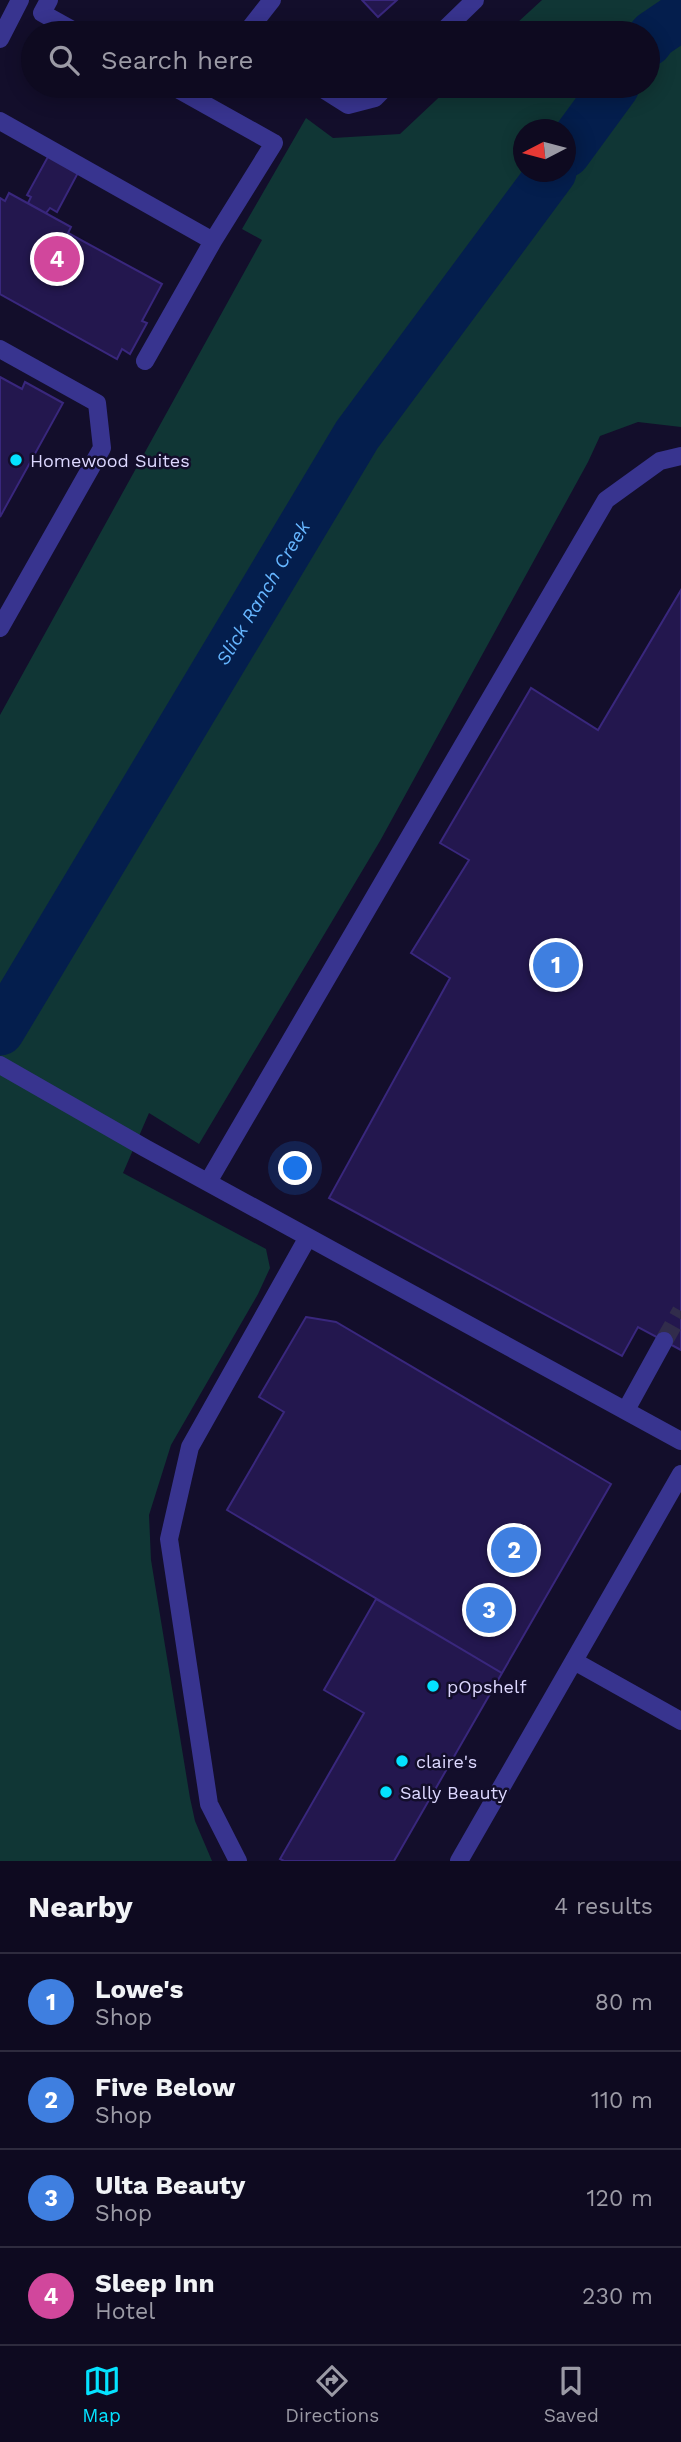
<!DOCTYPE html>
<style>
body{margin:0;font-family:"Work Sans",sans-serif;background:#1c182d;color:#f1f3f6}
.compass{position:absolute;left:513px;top:119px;width:63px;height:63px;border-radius:50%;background:#0e0a20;box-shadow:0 4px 18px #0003;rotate:264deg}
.you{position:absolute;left:296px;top:1169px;width:24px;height:24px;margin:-18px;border:5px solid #fff;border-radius:50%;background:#1a73e8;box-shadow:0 0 0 10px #1a73e833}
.badge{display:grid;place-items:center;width:46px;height:46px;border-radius:50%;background:#04e2ff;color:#fff;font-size:23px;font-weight:700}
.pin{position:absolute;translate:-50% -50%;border:4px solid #fff;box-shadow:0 2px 7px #0006}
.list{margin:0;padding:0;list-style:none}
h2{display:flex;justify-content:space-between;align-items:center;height:91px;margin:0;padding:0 28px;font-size:30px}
h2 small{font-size:23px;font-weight:400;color:#9b9aa5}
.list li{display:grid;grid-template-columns:46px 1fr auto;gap:21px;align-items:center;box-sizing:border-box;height:98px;padding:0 28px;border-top:2px solid #2e2b3e}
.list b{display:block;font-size:26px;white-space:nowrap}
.list p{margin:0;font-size:23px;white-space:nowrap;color:#9b9aa5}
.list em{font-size:23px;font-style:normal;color:#9b9aa5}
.icon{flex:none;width:38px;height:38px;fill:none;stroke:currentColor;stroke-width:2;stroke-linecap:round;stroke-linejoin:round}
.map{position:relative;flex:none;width:681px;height:1861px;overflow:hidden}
.search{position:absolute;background:#0e0a20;box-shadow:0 4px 18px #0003;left:21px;right:21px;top:21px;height:77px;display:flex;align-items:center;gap:18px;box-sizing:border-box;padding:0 24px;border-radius:38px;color:#9b9aa5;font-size:26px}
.sheet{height:483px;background:#0e0a20}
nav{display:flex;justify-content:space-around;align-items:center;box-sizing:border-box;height:98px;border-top:2px solid #2e2b3e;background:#0e0a20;font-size:19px;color:#9b9aa5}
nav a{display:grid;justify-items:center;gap:4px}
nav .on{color:#04e2ff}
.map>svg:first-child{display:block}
</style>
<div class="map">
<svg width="681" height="1861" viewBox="0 0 681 1861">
<rect width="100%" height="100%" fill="#130e2b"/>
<path fill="#103635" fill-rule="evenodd" d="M 542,0 L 681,0 L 681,427 L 638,422 L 600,436 L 588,462 L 380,841 L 199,1144 L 149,1113 L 123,1173 L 266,1249 L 270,1268 L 258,1294 L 171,1445 L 149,1515 L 151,1560 L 190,1798 L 195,1821 L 212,1861 L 0,1861 L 0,715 L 262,240 L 242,229 L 306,118 L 333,138 L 400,134 L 451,86 L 648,86 L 648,33 L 506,33 ZM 524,130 L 566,130 L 566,172 L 524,172 Z"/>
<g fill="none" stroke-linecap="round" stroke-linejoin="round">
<g stroke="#041e4d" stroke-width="49">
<path d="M 648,42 L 653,35 L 681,16"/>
<path d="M 566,153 L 615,86"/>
<path id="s1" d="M 0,1031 L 357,435 L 552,172"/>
</g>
</g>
<path fill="#23174e" stroke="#39277d" stroke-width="2" d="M 362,0 L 397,0 L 378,17 Z
M 50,153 L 80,169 L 57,212 L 50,208 L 46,213 L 28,203 L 31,197 L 27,195 Z
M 9,193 L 71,227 L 68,233 L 162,284 L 142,321 L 147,323 L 130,354 L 122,349 L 117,359 L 0,294 L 0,198 L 5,201 Z
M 0,377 L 22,389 L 25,382 L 63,403 L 0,517 Z
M 681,590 L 681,1350 L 638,1327 L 622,1356 L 329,1198 L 450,978 L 411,953 L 469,860 L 440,843 L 531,688 L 598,730 Z
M 306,1317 L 336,1322 L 611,1484 L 502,1673 L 227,1510 L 284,1412 L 259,1397 Z
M 376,1599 L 502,1673 L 394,1861 L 284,1861 L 280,1859 L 364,1713 L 324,1690 Z"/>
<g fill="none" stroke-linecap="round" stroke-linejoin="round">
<path stroke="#312c4b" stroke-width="18" stroke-dasharray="18 9" stroke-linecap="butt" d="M 664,1341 L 681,1311"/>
<path stroke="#38348f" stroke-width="18" d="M 49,0 L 42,13 L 78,33
M 246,33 L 272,0
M 441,33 L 475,0
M 0,39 L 20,0
M 318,86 L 348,105 L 375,98 L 387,86
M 0,121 L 213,241 L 274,143 L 172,86
M 0,349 L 97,403 L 102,448 L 0,628
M 145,361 L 213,241
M 0,1065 L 145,1148 L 681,1441
M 208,1182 L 606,500 L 660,461 L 681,456
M 626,1410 L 664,1341
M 574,1661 L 681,1721
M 238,1861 L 209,1804 L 169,1539 L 190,1447 L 308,1237
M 459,1861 L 681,1474"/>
</g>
<g fill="#04e2ff" stroke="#130e2b" stroke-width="2.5">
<circle cx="16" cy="460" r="7"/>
<circle cx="433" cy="1686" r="7"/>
<circle cx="402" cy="1761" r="7"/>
<circle cx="386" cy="1792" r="7"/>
</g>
<g text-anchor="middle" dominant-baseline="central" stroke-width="5" stroke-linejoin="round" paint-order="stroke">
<g font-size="18" fill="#ddd8ff" stroke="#130e2b" text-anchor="start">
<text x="30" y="460">Homewood Suites</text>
<text x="447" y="1686">pOpshelf</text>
<text x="416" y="1761">claire's</text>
<text x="400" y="1792">Sally Beauty</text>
</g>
<g font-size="19" font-style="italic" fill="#66b6ff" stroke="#130e2b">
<text stroke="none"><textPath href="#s1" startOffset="511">Slick Ranch Creek</textPath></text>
</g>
</g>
</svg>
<svg class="compass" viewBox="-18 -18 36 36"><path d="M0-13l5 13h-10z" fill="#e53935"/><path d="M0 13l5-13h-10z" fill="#9b9aa5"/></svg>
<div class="you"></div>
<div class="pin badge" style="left:556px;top:965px;background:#3f7fe0">1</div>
<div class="pin badge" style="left:514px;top:1550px;background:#3f7fe0">2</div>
<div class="pin badge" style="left:489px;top:1610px;background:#3f7fe0">3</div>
<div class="pin badge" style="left:57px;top:259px;background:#d1479c">4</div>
<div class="search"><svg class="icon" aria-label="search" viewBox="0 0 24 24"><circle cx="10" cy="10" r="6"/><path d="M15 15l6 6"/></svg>Search here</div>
</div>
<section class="sheet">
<h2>Nearby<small>4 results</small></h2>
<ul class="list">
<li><span class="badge" style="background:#3f7fe0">1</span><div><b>Lowe's</b><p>Shop</p></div><em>80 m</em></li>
<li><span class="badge" style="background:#3f7fe0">2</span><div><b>Five Below</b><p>Shop</p></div><em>110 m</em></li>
<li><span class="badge" style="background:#3f7fe0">3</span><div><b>Ulta Beauty</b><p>Shop</p></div><em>120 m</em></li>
<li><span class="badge" style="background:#d1479c">4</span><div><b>Sleep Inn</b><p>Hotel</p></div><em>230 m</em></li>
</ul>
</section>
<nav>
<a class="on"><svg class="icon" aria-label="map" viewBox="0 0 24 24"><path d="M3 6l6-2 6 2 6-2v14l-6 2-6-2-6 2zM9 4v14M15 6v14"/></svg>Map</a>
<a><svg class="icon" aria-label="directions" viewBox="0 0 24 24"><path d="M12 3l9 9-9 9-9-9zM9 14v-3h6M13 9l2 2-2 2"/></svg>Directions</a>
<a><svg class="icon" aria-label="saved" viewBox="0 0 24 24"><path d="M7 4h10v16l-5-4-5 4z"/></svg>Saved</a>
</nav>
